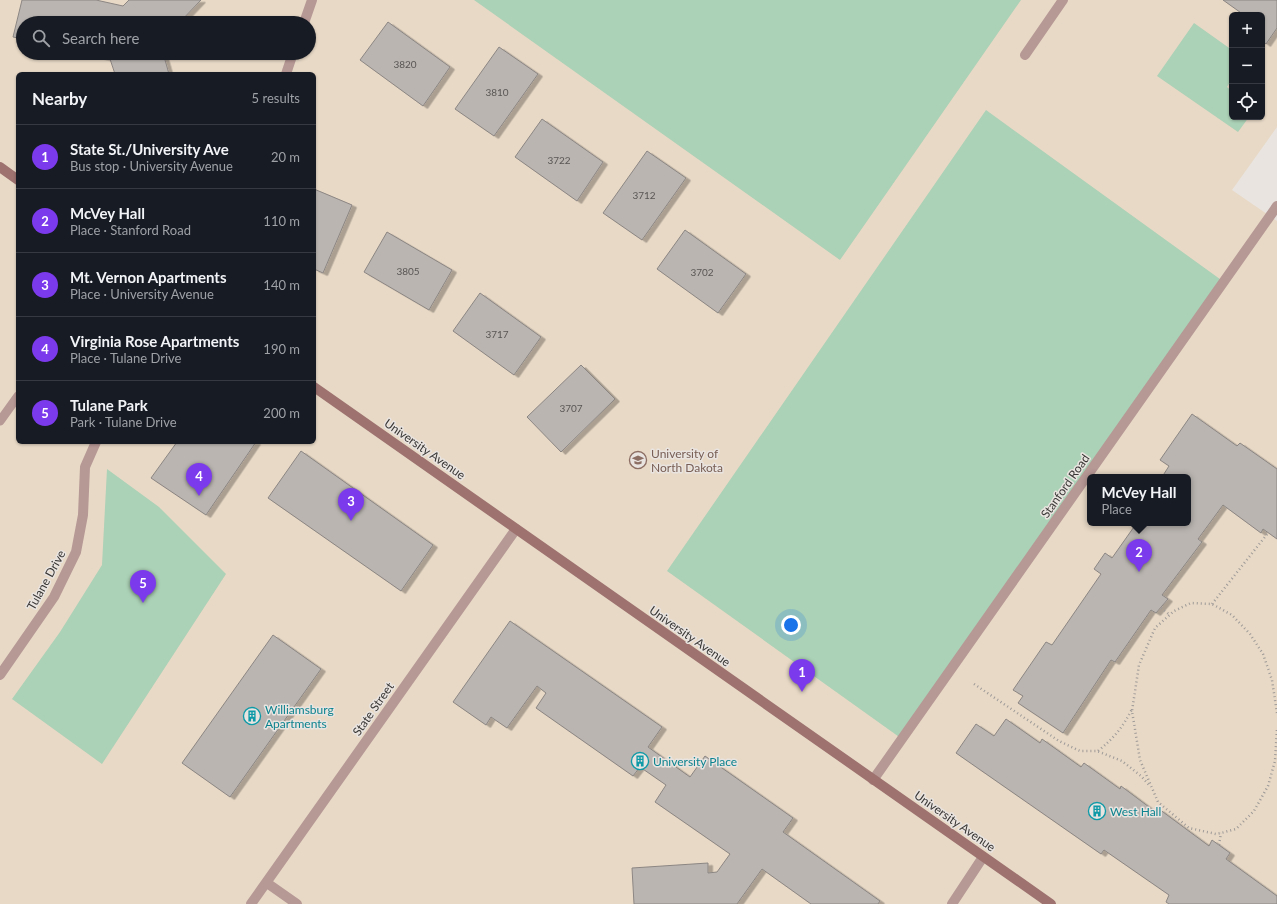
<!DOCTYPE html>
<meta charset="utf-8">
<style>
body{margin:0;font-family:Lato,sans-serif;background:#242831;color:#f1f3f6}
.controls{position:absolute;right:12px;top:12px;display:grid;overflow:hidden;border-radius:6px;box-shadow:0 1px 3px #0004}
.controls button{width:36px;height:36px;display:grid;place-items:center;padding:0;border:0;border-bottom:1px solid #363941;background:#171b24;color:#f1f3f6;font:20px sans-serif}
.you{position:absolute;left:791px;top:625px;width:14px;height:14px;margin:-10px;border:3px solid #fff;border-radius:50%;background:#1a73e8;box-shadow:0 0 0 6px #1a73e833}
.badge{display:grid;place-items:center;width:26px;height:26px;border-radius:50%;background:#7c3aed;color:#fff;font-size:13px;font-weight:700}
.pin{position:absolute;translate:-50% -33px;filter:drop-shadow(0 1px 2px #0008)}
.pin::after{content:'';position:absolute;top:21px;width:14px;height:12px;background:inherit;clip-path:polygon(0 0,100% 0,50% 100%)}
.popup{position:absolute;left:1087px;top:474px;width:104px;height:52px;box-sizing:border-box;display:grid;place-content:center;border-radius:6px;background:#171b24;filter:drop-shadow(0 1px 3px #0005);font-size:13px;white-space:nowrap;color:#9ea1a6}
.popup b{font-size:15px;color:#f1f3f6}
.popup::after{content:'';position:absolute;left:50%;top:100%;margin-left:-8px;border:8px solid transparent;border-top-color:#171b24}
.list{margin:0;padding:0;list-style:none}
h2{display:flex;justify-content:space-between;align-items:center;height:52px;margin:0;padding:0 16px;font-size:17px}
h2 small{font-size:13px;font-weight:400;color:#9ea1a6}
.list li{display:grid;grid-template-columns:26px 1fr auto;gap:12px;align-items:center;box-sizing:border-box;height:64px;padding:0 16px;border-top:1px solid #363941}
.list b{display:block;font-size:15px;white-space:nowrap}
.list p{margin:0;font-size:13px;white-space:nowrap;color:#9ea1a6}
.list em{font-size:13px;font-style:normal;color:#9ea1a6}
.icon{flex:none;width:22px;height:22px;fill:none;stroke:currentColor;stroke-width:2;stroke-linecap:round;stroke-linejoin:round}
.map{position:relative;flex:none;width:1277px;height:904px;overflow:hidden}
.search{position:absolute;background:#171b24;box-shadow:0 1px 3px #0004;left:16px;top:16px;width:300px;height:44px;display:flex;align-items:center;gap:10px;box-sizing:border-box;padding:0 14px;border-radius:22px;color:#9ea1a6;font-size:15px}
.panel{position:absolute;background:#171b24;box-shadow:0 1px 3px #0004;left:16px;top:72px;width:300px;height:372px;border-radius:6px}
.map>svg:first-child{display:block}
</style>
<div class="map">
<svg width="1277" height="904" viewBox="0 0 1277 904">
<defs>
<filter id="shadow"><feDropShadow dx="4.5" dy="2.5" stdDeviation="0" flood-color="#0004"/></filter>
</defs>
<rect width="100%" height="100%" fill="#e9e4e0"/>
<path fill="#e8d9c6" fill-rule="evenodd" d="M 0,0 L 1277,0 L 1277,127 L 1232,190 L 1277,221 L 1277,904 L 0,904 ZM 1232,15 L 1262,15 L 1262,117 L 1232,117 ZM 23,23 L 309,23 L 309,53 L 23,53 ZM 18,74 L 314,74 L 314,442 L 18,442 ZM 1090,477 L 1188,477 L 1188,523 L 1090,523 Z"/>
<path fill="#abd1b6" d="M 474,0 L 1021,0 L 840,260 Z
M 1194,23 L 1232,50 L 1232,79 L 1227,87 L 1232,91 L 1232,117 L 1249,117 L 1238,132 L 1157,76 Z
M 986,110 L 1224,282 L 902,739 L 667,571 Z
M 107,469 L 159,507 L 226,574 L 102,764 L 12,699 L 60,632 L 102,565 Z"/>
<path fill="#bab5b1" stroke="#8c8683" filter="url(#shadow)" d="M 22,0 L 96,0 L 123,6 L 129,0 L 201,0 L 179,23 L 23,23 L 23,39 L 13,37 Z
M 1223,0 L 1277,0 L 1277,28 L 1266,44 L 1262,41 L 1262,15 L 1244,15 Z
M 388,22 L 450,67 L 423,106 L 360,60 Z
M 499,47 L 538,74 L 494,136 L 455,109 Z
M 85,53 L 163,53 L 169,74 L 115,74 L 110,59 Z
M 542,119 L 603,162 L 577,201 L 515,157 Z
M 647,151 L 686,178 L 642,240 L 603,213 Z
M 314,189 L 352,205 L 323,273 L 314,269 Z
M 685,230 L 746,274 L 718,313 L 657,269 Z
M 387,232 L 452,270 L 429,310 L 364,272 Z
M 480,293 L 541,337 L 514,375 L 453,331 Z
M 581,365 L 615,399 L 561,452 L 527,417 Z
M 1192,414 L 1237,446 L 1240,443 L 1277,469 L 1277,539 L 1263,529 L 1261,533 L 1223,505 L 1198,539 L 1202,542 L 1162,595 L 1168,599 L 1156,613 L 1151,610 L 1115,662 L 1111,660 L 1063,733 L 1018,703 L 1023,696 L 1013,690 L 1046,642 L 1052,645 L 1101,574 L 1094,569 L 1105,553 L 1112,558 L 1136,524 L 1134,523 L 1188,523 L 1188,477 L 1162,477 L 1169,466 L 1160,460 Z
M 177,442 L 256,442 L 206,515 L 151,478 Z
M 301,451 L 433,545 L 401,591 L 268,498 Z
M 510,621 L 662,727 L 648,747 L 690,777 L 705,756 L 793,818 L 783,832 L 880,901 L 878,904 L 811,904 L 762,869 L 737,904 L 634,904 L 632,868 L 708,863 L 708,873 L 717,872 L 730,854 L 655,802 L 666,785 L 640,767 L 633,776 L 536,708 L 546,693 L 537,686 L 507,728 L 491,717 L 486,725 L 453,702 Z
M 273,635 L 321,669 L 230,797 L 182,763 Z
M 1006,719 L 1040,743 L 1042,739 L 1081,767 L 1084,763 L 1120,789 L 1121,786 L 1157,813 L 1159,809 L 1209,846 L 1212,840 L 1230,853 L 1226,859 L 1277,896 L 1277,904 L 1169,904 L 1166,902 L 1169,895 L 1104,850 L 1101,854 L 956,753 L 976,724 L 994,736 Z"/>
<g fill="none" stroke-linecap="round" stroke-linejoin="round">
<path stroke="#9e9a98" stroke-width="2.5" stroke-dasharray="1 3" stroke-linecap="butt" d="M 1212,604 L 1268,533
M 1161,608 L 1170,615
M 974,684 L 1059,741 L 1080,751 L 1097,751 L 1122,761 L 1141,776 L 1150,786
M 1277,713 L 1272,680 L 1263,654 L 1250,634 L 1232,615 L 1212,604 L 1191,603 L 1174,611 L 1155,628 L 1139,665 L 1132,711 L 1140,760 L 1158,802 L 1189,828 L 1216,834 L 1221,833 L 1236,829 L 1254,811 L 1268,786 L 1275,761 L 1277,729
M 1098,751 C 1114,738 1123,727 1132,709
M 1219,845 L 1221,833"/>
<path stroke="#b69895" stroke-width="9" d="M 0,421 L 18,396"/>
<path stroke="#b69895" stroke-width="10" d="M 304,23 L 312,0
M 1025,55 L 1063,0
M 286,74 L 293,53
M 0,675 L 54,597 L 76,552 L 83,515 L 85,467 L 96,442
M 873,780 L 1277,206
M 267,883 L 297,904
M 251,904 L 516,529
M 952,904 L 983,857"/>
<path stroke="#9d726f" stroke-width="10" d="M 0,167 L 18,180
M 314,387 L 1051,904"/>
</g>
<defs>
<g id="university-ring" transform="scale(0.9)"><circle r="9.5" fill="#e9e4e0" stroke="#8d6e63" stroke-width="1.5"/><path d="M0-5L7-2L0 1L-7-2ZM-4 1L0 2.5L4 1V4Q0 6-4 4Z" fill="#8d6e63"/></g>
<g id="building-ring" transform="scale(0.9)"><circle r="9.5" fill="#e9e4e0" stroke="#0f9aa8" stroke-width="1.5"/><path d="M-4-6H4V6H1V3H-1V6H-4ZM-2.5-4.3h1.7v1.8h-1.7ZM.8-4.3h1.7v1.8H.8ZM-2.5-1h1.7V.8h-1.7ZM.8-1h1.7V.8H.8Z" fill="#0f9aa8"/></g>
</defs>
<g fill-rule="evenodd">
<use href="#university-ring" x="638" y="460"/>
<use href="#building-ring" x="252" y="716"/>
<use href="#building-ring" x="640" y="761"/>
<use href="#building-ring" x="1097" y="811"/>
</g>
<g text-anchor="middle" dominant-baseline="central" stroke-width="3" stroke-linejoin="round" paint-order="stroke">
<g font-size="10" fill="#595655">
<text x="405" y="64">3820</text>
<text x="497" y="92">3810</text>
<text x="559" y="160">3722</text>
<text x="644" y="195">3712</text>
<text x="408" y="271">3805</text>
<text x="702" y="272">3702</text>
<text x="497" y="334">3717</text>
<text x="571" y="408">3707</text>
</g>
<g font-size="12" fill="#393736" stroke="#e9e4e0">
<text transform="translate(425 449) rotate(35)">University Avenue</text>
<text transform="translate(1065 486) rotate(-55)">Stanford Road</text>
<text transform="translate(46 580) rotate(-61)">Tulane Drive</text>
<text transform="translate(690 636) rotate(35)">University Avenue</text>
<text transform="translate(373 709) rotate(-55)">State Street</text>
<text transform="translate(955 821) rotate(35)">University Avenue</text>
</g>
<g font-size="12" fill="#785e54" stroke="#e9e4e0" text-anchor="start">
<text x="651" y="453">University of<tspan x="651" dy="14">North Dakota</tspan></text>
</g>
<g font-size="12" fill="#0d838f" stroke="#e9e4e0" text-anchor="start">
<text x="265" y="709">Williamsburg<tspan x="265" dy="14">Apartments</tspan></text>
<text x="653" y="761">University Place</text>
<text x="1110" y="811">West Hall</text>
</g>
</g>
</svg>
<div class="controls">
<button>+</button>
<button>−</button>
<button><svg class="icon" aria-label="locate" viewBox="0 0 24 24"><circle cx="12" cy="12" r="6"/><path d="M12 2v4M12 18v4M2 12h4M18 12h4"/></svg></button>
</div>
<div class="you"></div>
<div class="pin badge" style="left:802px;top:692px">1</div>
<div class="pin badge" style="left:1139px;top:572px">2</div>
<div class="popup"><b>McVey Hall</b>Place</div>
<div class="pin badge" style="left:351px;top:521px">3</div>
<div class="pin badge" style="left:199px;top:496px">4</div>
<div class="pin badge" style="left:143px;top:603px">5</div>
<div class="search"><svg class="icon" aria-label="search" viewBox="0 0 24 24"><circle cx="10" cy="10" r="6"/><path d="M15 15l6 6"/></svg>Search here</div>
<section class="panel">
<h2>Nearby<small>5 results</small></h2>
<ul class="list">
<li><span class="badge">1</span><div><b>State St./University Ave</b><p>Bus stop · University Avenue</p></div><em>20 m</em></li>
<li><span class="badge">2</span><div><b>McVey Hall</b><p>Place · Stanford Road</p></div><em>110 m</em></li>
<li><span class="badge">3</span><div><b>Mt. Vernon Apartments</b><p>Place · University Avenue</p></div><em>140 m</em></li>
<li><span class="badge">4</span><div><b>Virginia Rose Apartments</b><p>Place · Tulane Drive</p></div><em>190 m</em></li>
<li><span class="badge">5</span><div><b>Tulane Park</b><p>Park · Tulane Drive</p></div><em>200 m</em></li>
</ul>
</section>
</div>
